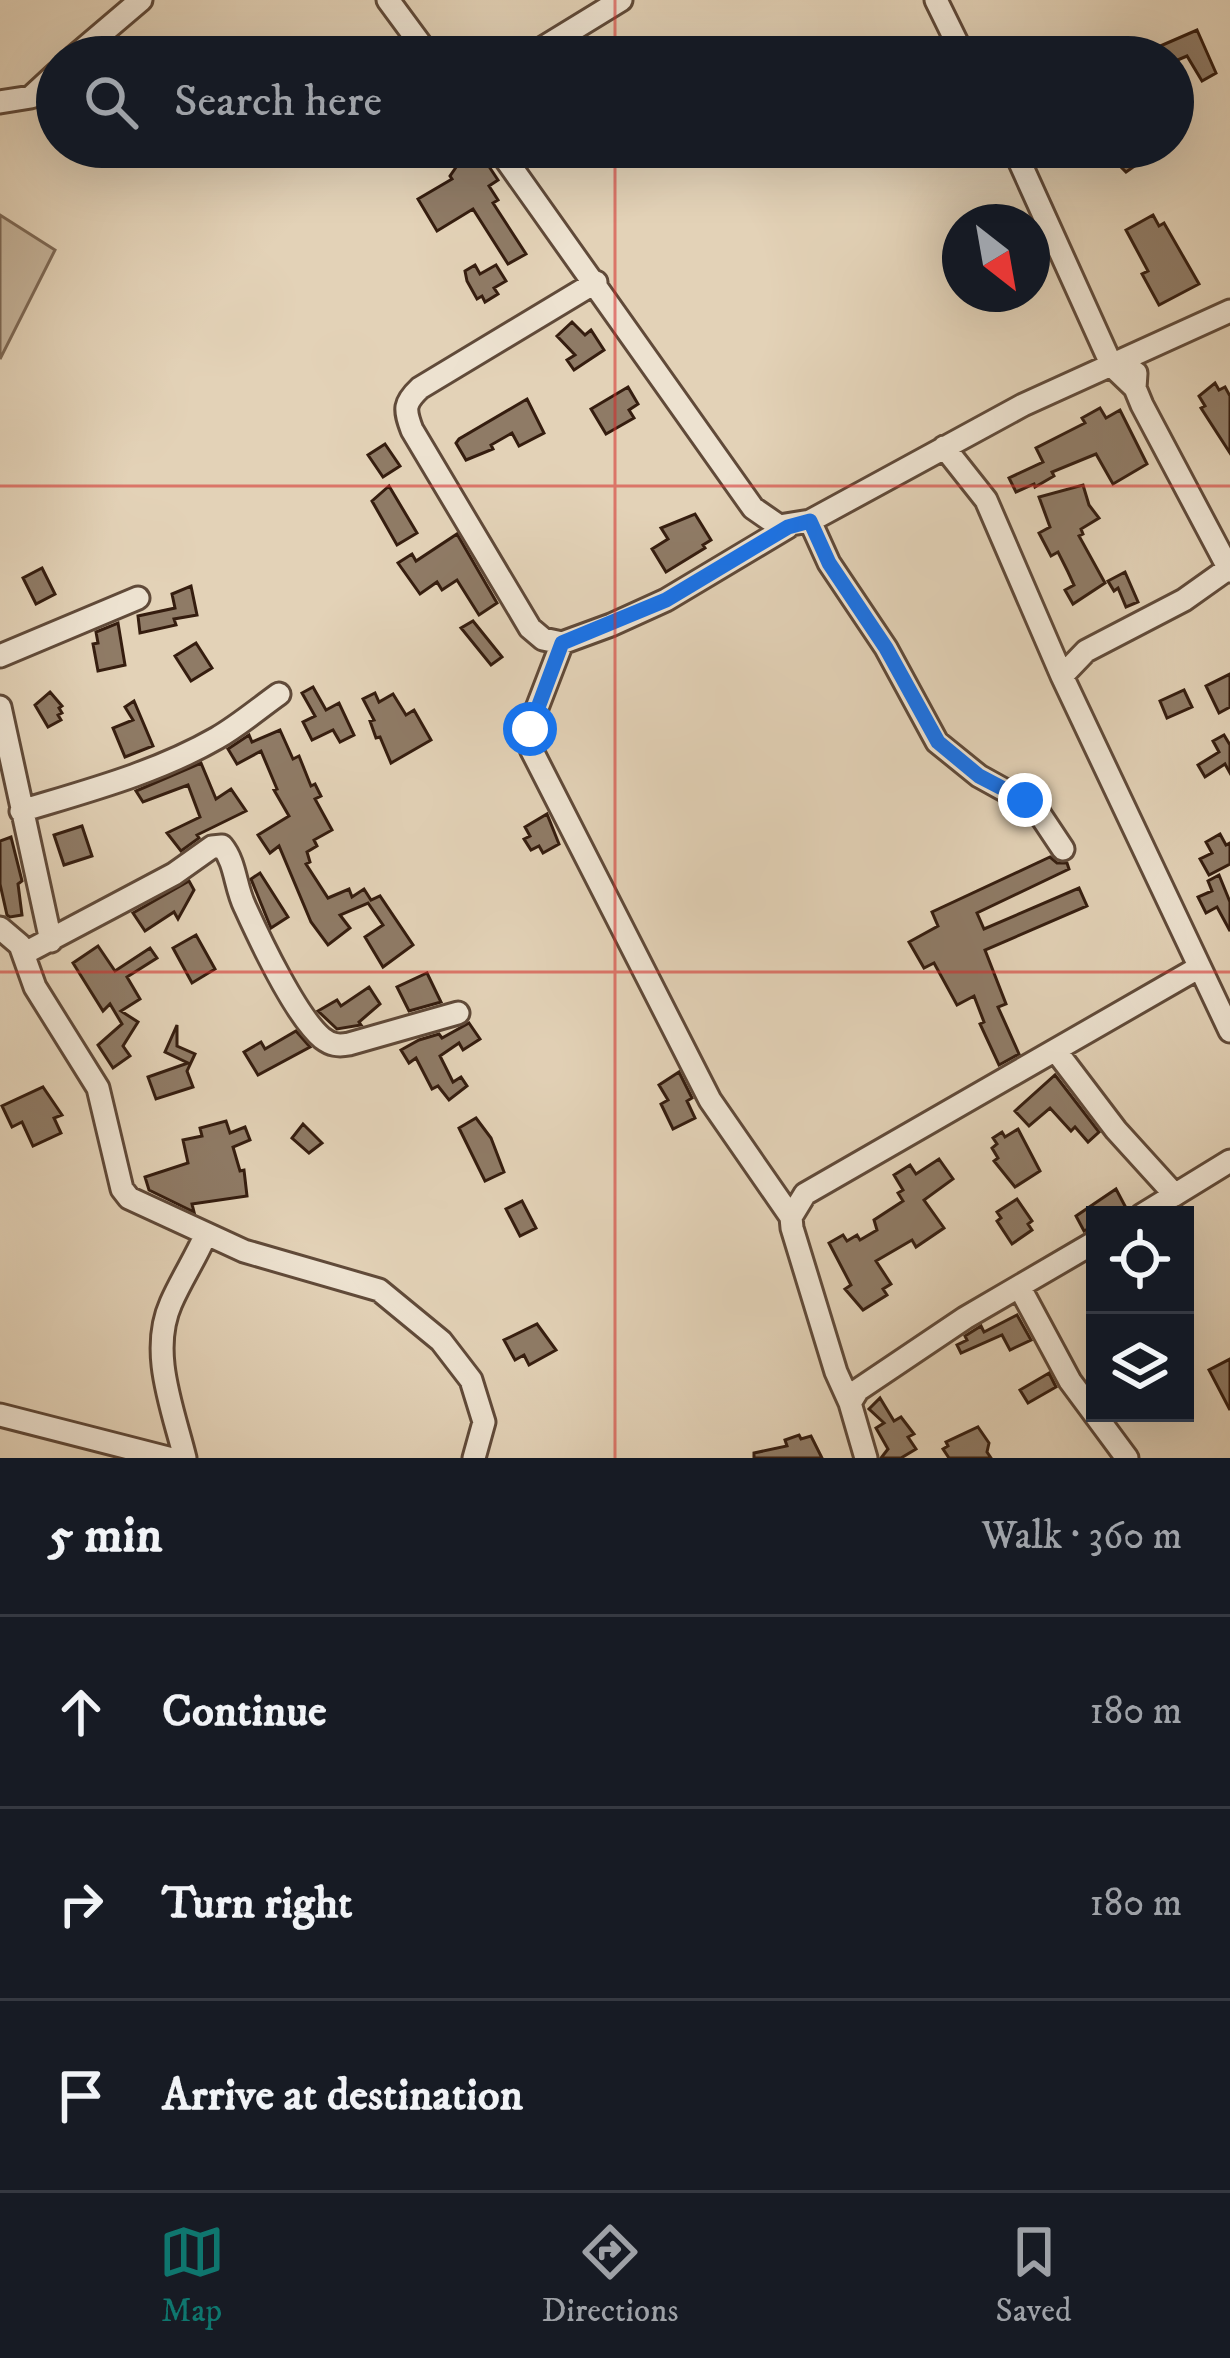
<!DOCTYPE html>
<meta charset="utf-8">
<style>
body{margin:0;font-family:"IM FELL DW Pica",serif;background:#20242c;color:#f1f3f6}
.controls{position:absolute;right:36px;bottom:36px;display:grid;overflow:hidden;border-radius:0px;box-shadow:0 12px 48px #0002}
.controls button{width:108px;height:108px;display:grid;place-items:center;padding:0;border:0;border-bottom:3px solid #363941;background:#171b24;color:#f1f3f6;font:60px sans-serif}
.compass{position:absolute;left:942px;top:204px;width:108px;height:108px;border-radius:50%;background:#171b24;box-shadow:0 12px 48px #0002;rotate:149deg}
.stop{position:absolute;width:36px;height:36px;margin:-27px;border:9px solid #1a73e8;border-radius:50%;background:#fff}
.stop.end{background:#1a73e8;border-color:#fff;box-shadow:0 3px 12px #0008}
.list{margin:0;padding:0;list-style:none}
h2{display:flex;justify-content:space-between;align-items:center;height:156px;margin:0;padding:0 48px;font-size:51px}
h2 small{font-size:39px;font-weight:400;color:#9ea1a6}
.list li{display:grid;grid-template-columns:78px 1fr auto;gap:36px;align-items:center;box-sizing:border-box;height:192px;padding:0 48px;border-top:3px solid #363941}
.list b{display:block;font-size:45px;white-space:nowrap}
.list em{font-size:39px;font-style:normal;color:#9ea1a6}
.icon{flex:none;width:66px;height:66px;fill:none;stroke:currentColor;stroke-width:2;stroke-linecap:round;stroke-linejoin:round}
.map{position:relative;flex:none;width:1230px;height:1458px;overflow:hidden}
.search{position:absolute;background:#171b24;box-shadow:0 12px 48px #0002;left:36px;right:36px;top:36px;height:132px;display:flex;align-items:center;gap:30px;box-sizing:border-box;padding:0 42px;border-radius:66px;color:#9ea1a6;font-size:45px}
.sheet{height:732px;background:#171b24}
nav{display:flex;justify-content:space-around;align-items:center;box-sizing:border-box;height:168px;border-top:3px solid #363941;background:#171b24;font-size:33px;color:#9ea1a6}
nav a{display:grid;justify-items:center;gap:6px}
nav .on{color:#0f766e}
.map>svg:first-child{display:block}
</style>
<div class="map">
<svg width="1230" height="1458" viewBox="0 0 1230 1458">
<rect width="100%" height="100%" fill="#e3d2b7"/>
<filter id="stains"><feTurbulence type="fractalNoise" baseFrequency=".00167" numOctaves="4"/><feColorMatrix values="0 0 0 0 .2 0 0 0 0 .09 0 0 0 0 .02 0 0 0 .5 -.17"/></filter>
<radialGradient id="worn" r=".72"><stop offset=".6" stop-color="#630" stop-opacity="0"/><stop offset="1" stop-color="#630" stop-opacity=".3"/></radialGradient>
<path fill="#c5b39a" stroke="#7d6854" stroke-width="3" d="M 0,215 L 55,250 L 0,359 Z"/>
<path fill="#8f7b66" stroke="#351d0f" stroke-width="3" d="M 1197,30 L 1216,73 L 1202,81 L 1187,56 L 1173,62 L 1173,57 L 1135,57 Z
M 470,147 L 476,147 L 498,180 L 489,186 L 498,200 L 493,203 L 526,254 L 508,264 L 473,209 L 437,231 L 418,199 L 452,179 L 450,176 Z
M 1105,147 L 1127,147 L 1122,152 L 1128,148 L 1139,163 L 1126,172 L 1111,157 L 1103,162 L 1098,154 Z
M 1153,215 L 1159,226 L 1164,223 L 1199,284 L 1159,305 L 1142,274 L 1148,271 L 1126,230 Z
M 475,265 L 480,274 L 496,265 L 506,281 L 494,288 L 498,294 L 485,302 L 482,296 L 477,299 L 467,281 L 465,271 Z
M 572,322 L 585,335 L 591,330 L 604,350 L 574,370 L 567,360 L 575,355 L 557,336 Z
M 1215,383 L 1219,390 L 1225,387 L 1230,396 L 1230,453 L 1201,408 L 1205,406 L 1199,396 Z
M 628,387 L 638,404 L 629,410 L 634,418 L 606,434 L 591,409 Z
M 527,399 L 544,433 L 519,446 L 512,433 L 491,445 L 493,449 L 466,460 L 456,443 L 459,439 Z
M 1100,408 L 1106,418 L 1120,410 L 1147,464 L 1113,484 L 1096,454 L 1052,472 L 1054,476 L 1035,487 L 1034,484 L 1016,492 L 1009,478 L 1043,462 L 1036,448 L 1085,423 L 1082,418 Z
M 385,444 L 400,466 L 383,477 L 368,455 Z
M 1083,485 L 1089,505 L 1099,518 L 1081,529 L 1083,534 L 1079,536 L 1105,583 L 1073,604 L 1065,590 L 1074,585 L 1068,572 L 1058,552 L 1051,556 L 1039,533 L 1050,527 L 1039,497 Z
M 389,486 L 417,533 L 397,545 L 372,501 Z
M 695,514 L 711,540 L 703,545 L 705,548 L 666,572 L 652,549 L 668,539 L 661,528 Z
M 457,534 L 497,603 L 479,615 L 457,580 L 442,590 L 437,582 L 420,594 L 398,563 L 412,554 L 416,561 Z
M 42,568 L 55,594 L 36,604 L 23,578 Z
M 1125,572 L 1138,602 L 1126,607 L 1118,588 L 1114,591 L 1108,581 Z
M 191,586 L 197,615 L 174,619 L 176,625 L 140,633 L 138,616 L 175,608 L 172,594 Z
M 473,621 L 502,657 L 491,665 L 461,628 Z
M 118,623 L 125,665 L 98,671 L 93,644 L 98,643 L 96,632 Z
M 196,643 L 212,668 L 191,681 L 175,656 Z
M 1230,674 L 1230,707 L 1219,713 L 1206,686 Z
M 313,687 L 326,710 L 339,703 L 354,735 L 340,742 L 333,730 L 312,740 L 303,722 L 315,716 L 302,693 Z
M 1184,690 L 1192,707 L 1167,718 L 1160,701 Z
M 50,692 L 62,706 L 59,708 L 62,713 L 58,715 L 61,720 L 48,727 L 35,705 Z
M 375,693 L 379,702 L 393,694 L 406,715 L 414,710 L 431,740 L 391,763 L 380,737 L 376,738 L 370,721 L 374,720 L 363,699 Z
M 134,701 L 153,746 L 125,757 L 113,728 L 133,720 L 125,707 Z
M 280,730 L 293,759 L 299,756 L 311,786 L 315,784 L 321,796 L 315,799 L 332,830 L 314,840 L 317,846 L 307,852 L 310,862 L 306,864 L 328,898 L 349,889 L 352,897 L 364,889 L 371,900 L 380,896 L 413,945 L 383,967 L 365,937 L 383,925 L 368,903 L 340,915 L 350,928 L 328,945 L 311,922 L 279,846 L 270,853 L 258,835 L 289,816 L 274,790 L 277,789 L 261,751 L 237,764 L 228,749 L 249,735 L 252,742 Z
M 1224,735 L 1230,745 L 1230,773 L 1225,764 L 1205,777 L 1198,765 L 1219,752 L 1213,741 Z
M 201,763 L 216,799 L 231,789 L 246,811 L 197,835 L 199,838 L 181,851 L 167,833 L 200,817 L 188,785 L 143,802 L 136,791 Z
M 547,814 L 559,844 L 543,853 L 539,846 L 531,850 L 524,839 L 530,836 L 525,827 Z
M 82,826 L 92,856 L 64,865 L 54,835 Z
M 1220,834 L 1226,845 L 1230,843 L 1230,864 L 1209,875 L 1200,859 L 1212,853 L 1206,842 Z
M 11,837 L 22,881 L 18,884 L 22,915 L 10,917 L 7,915 L 0,884 L 0,841 Z
M 1050,857 L 1057,863 L 1067,863 L 1069,869 L 977,913 L 984,929 L 1079,888 L 1087,906 L 985,950 L 1006,1004 L 998,1007 L 1019,1054 L 999,1065 L 980,1024 L 984,1022 L 974,996 L 957,1005 L 934,963 L 924,968 L 909,942 L 938,926 L 932,912 Z
M 260,873 L 288,917 L 271,928 L 251,879 Z
M 1219,875 L 1230,902 L 1230,931 L 1217,907 L 1206,913 L 1198,897 L 1212,891 L 1208,881 Z
M 189,881 L 194,890 L 178,919 L 174,912 L 145,931 L 133,913 Z
M 196,935 L 215,969 L 192,983 L 173,948 Z
M 98,946 L 115,971 L 150,948 L 157,958 L 127,977 L 140,999 L 121,1011 L 138,1022 L 123,1046 L 130,1056 L 113,1068 L 98,1045 L 122,1024 L 110,1004 L 103,1011 L 73,963 Z
M 427,973 L 441,1002 L 409,1011 L 397,987 Z
M 369,987 L 380,1004 L 359,1022 L 361,1025 L 337,1029 L 318,1011 L 337,1000 L 341,1006 Z
M 469,1023 L 480,1039 L 463,1050 L 459,1043 L 440,1056 L 453,1082 L 461,1077 L 467,1086 L 449,1100 L 438,1086 L 432,1089 L 416,1058 L 409,1063 L 401,1050 L 419,1040 L 439,1034 L 442,1038 Z
M 177,1025 L 177,1046 L 195,1054 L 187,1071 L 193,1087 L 156,1099 L 148,1077 L 188,1063 L 165,1052 Z
M 296,1031 L 310,1047 L 258,1075 L 244,1052 L 261,1042 L 265,1049 Z
M 679,1072 L 692,1098 L 687,1101 L 695,1118 L 673,1129 L 661,1104 L 668,1100 L 659,1085 Z
M 1055,1075 L 1099,1132 L 1088,1142 L 1075,1127 L 1071,1131 L 1050,1108 L 1029,1126 L 1015,1111 Z
M 43,1087 L 62,1115 L 54,1118 L 61,1133 L 33,1146 L 22,1122 L 12,1127 L 2,1106 Z
M 476,1118 L 491,1138 L 504,1172 L 485,1181 L 459,1128 Z
M 226,1121 L 230,1133 L 245,1127 L 250,1140 L 233,1147 L 240,1171 L 244,1170 L 247,1196 L 192,1204 L 194,1212 L 149,1190 L 145,1177 L 188,1163 L 183,1140 L 202,1136 L 200,1128 Z
M 303,1124 L 322,1143 L 309,1153 L 292,1138 Z
M 1018,1129 L 1040,1171 L 1015,1187 L 994,1161 L 998,1158 L 992,1148 L 997,1144 L 993,1138 L 1002,1132 L 1005,1137 Z
M 939,1159 L 953,1179 L 924,1200 L 944,1228 L 916,1247 L 912,1240 L 876,1261 L 891,1284 L 883,1289 L 887,1295 L 863,1310 L 845,1289 L 851,1285 L 829,1243 L 843,1235 L 847,1241 L 857,1235 L 860,1240 L 877,1230 L 874,1220 L 903,1201 L 898,1193 L 903,1190 L 894,1175 L 910,1165 L 916,1174 Z
M 1116,1189 L 1126,1208 L 1113,1215 L 1095,1215 L 1095,1225 L 1084,1231 L 1076,1216 Z
M 1017,1199 L 1032,1221 L 1028,1224 L 1032,1230 L 1012,1244 L 997,1221 L 1001,1218 L 997,1212 Z
M 522,1201 L 536,1228 L 520,1236 L 506,1209 Z
M 1017,1315 L 1031,1340 L 1010,1350 L 1002,1335 L 961,1353 L 957,1345 L 967,1340 L 965,1336 L 981,1326 L 984,1332 Z
M 537,1324 L 556,1350 L 529,1365 L 524,1355 L 515,1360 L 504,1340 Z
M 1230,1359 L 1230,1410 L 1209,1370 Z
M 1049,1373 L 1056,1387 L 1028,1403 L 1020,1390 Z
M 880,1398 L 894,1421 L 901,1417 L 914,1434 L 908,1437 L 916,1449 L 901,1458 L 881,1458 L 888,1449 L 876,1428 L 884,1423 L 869,1409 Z
M 978,1427 L 989,1443 L 987,1452 L 991,1458 L 949,1458 L 943,1449 L 948,1446 L 946,1442 Z
M 799,1435 L 801,1439 L 811,1436 L 822,1458 L 754,1458 L 754,1453 L 787,1446 L 785,1440 Z"/>
<g fill="none" stroke-linecap="round" stroke-linejoin="round">
<g stroke="#604a39" stroke-width="27">
<path id="minor" d="M 388,0 L 430,57
M 936,0 L 964,57
M 74,57 L 141,0
M 528,57 L 621,0
M 0,102 L 31,97 L 57,73
M 497,147 L 753,508 L 779,526 L 810,521 L 1023,405 L 1230,311
M 1013,147 L 1112,366 L 1135,388
M 596,282 L 420,388 C 404,403 404,409 412,430 L 530,628 L 543,639 L 562,643 L 611,625 L 666,600 L 788,527
M 1136,373 L 1135,388 L 1142,405 L 1230,571
M 944,447 L 986,500 L 1062,676 L 1230,1031
M 810,521 L 829,563 L 886,648 L 937,742 L 979,776 L 1035,807 L 1063,849
M 562,643 L 532,721 L 531,749 L 710,1100 L 791,1217
M 0,656 L 138,598
M 1062,676 L 1086,651 L 1184,600 L 1229,568
M 0,707 L 51,941
M 21,811 C 87,791 156,773 217,738 C 238,726 258,709 279,694
M 0,928 L 20,945 L 35,987 L 98,1088 L 122,1189 L 129,1198 L 244,1251 L 379,1290 L 441,1341 L 471,1380 L 484,1422 L 474,1458
M 25,953 L 174,874 L 212,847 L 222,846 C 236,863 235,887 245,907 C 260,940 296,1016 322,1038 C 331,1045 338,1046 349,1044 L 458,1013
M 1056,1051 L 1116,1130 L 1175,1195
M 1142,1215 L 1230,1161
M 1020,1288 L 1070,1381 L 1127,1458
M 850,1403 L 836,1372 L 792,1228 L 791,1217 L 805,1194 L 1198,968
M 0,1415 L 168,1458
M 185,1458 C 173,1409 149,1352 171,1303 C 181,1280 195,1259 205,1236
M 866,1458 L 850,1403 L 858,1390 L 965,1318 L 1095,1242"/>
</g>
<use href="#minor" stroke="#ede2d0" stroke-width="21"/>
</g>
<g fill="none" stroke-linecap="round" stroke-linejoin="round">
<path stroke="#1a73e8" stroke-width="15" d="M 530,729 L 562,643 L 666,600 L 788,527 L 810,521 L 829,563 L 886,648 L 938,742 L 979,776 L 1025,800"/>
</g>
<path fill="none" stroke="#d62828" stroke-width="3" stroke-opacity="0.55" d="M 615,0 L 615,57M 615,147 L 615,1458M 0,486 L 1230,486M 0,972 L 1230,972"/>
<rect width="100%" height="100%" filter="url(#stains)"/>
<rect width="100%" height="100%" fill="url(#worn)"/>
</svg>
<div class="controls">
<button><svg class="icon" aria-label="locate" viewBox="0 0 24 24"><circle cx="12" cy="12" r="6"/><path d="M12 2v4M12 18v4M2 12h4M18 12h4"/></svg></button>
<button><svg class="icon" aria-label="layers" viewBox="0 0 24 24"><path d="M12 4l9 5-9 5-9-5zM3 14l9 5 9-5"/></svg></button>
</div>
<svg class="compass" viewBox="-18 -18 36 36"><path d="M0-13l5 13h-10z" fill="#e53935"/><path d="M0 13l5-13h-10z" fill="#9ea1a6"/></svg>
<div class="stop" style="left:530px;top:729px"></div>
<div class="stop end" style="left:1025px;top:800px"></div>
<div class="search"><svg class="icon" aria-label="search" viewBox="0 0 24 24"><circle cx="10" cy="10" r="6"/><path d="M15 15l6 6"/></svg>Search here</div>
</div>
<section class="sheet">
<h2>5 min<small>Walk · 360 m</small></h2>
<ul class="list">
<li><svg class="icon" aria-label="ahead" viewBox="0 0 24 24"><path d="M12 20V5M6 11l6-6 6 6"/></svg><div><b>Continue</b></div><em>180 m</em></li>
<li><svg class="icon" aria-label="right" viewBox="0 0 24 24"><path d="M7 20v-9h11M14 6l5 5-5 5"/></svg><div><b>Turn right</b></div><em>180 m</em></li>
<li><svg class="icon" aria-label="arrive" viewBox="0 0 24 24"><path d="M6 21V4h12l-3 4 3 4H6"/></svg><div><b>Arrive at destination</b></div></li>
</ul>
</section>
<nav>
<a class="on"><svg class="icon" aria-label="map" viewBox="0 0 24 24"><path d="M3 6l6-2 6 2 6-2v14l-6 2-6-2-6 2zM9 4v14M15 6v14"/></svg>Map</a>
<a><svg class="icon" aria-label="directions" viewBox="0 0 24 24"><path d="M12 3l9 9-9 9-9-9zM9 14v-3h6M13 9l2 2-2 2"/></svg>Directions</a>
<a><svg class="icon" aria-label="saved" viewBox="0 0 24 24"><path d="M7 4h10v16l-5-4-5 4z"/></svg>Saved</a>
</nav>
